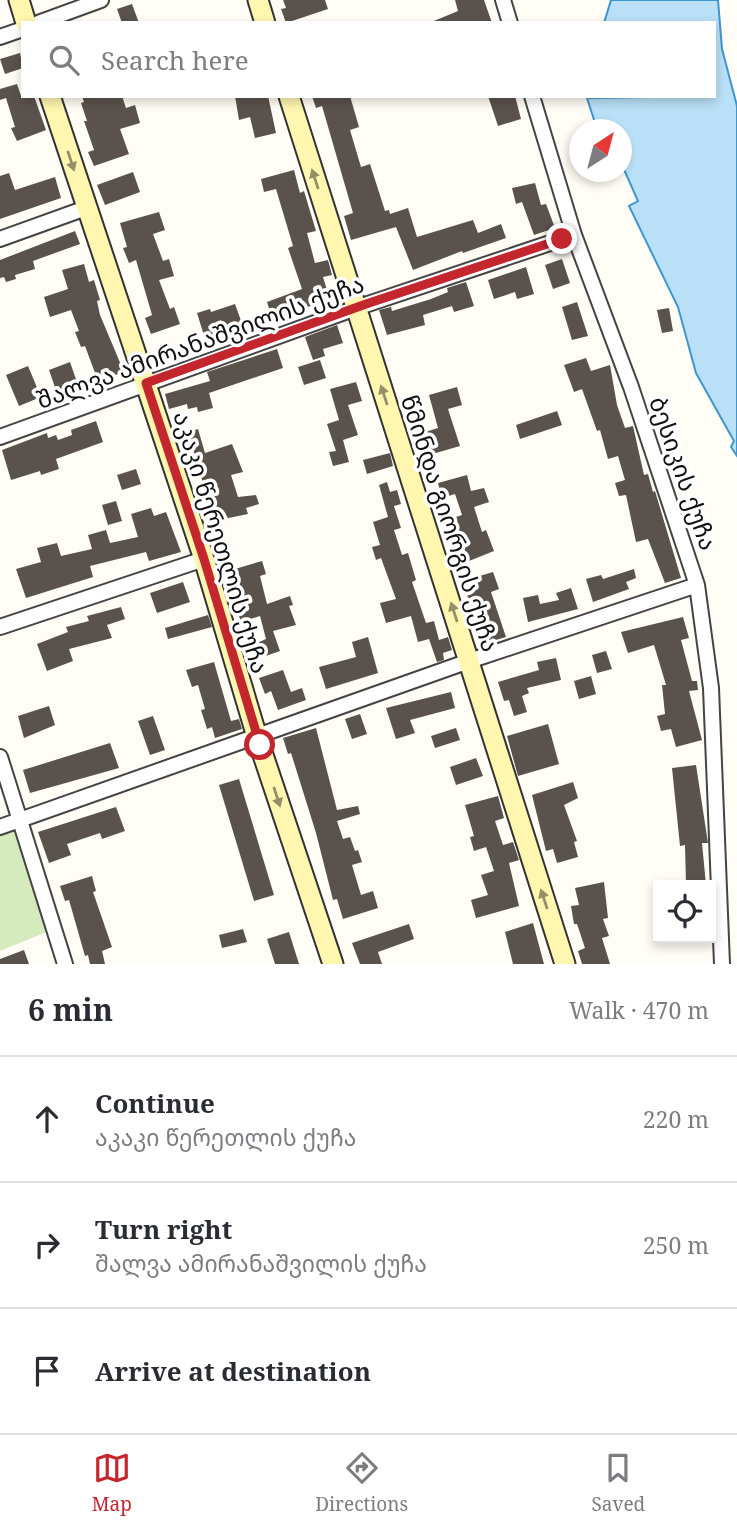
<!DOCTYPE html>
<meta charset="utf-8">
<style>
body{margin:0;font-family:"Noto Serif","Noto Sans Georgian",serif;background:#f7f7f7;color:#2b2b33}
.controls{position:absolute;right:21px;bottom:21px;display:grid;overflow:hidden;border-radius:0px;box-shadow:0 4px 10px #0003}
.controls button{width:63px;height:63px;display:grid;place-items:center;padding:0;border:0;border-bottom:2px solid #e1e1e2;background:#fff;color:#2b2b33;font:35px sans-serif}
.compass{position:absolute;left:569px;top:119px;width:63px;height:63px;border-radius:50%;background:#fff;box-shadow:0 4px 10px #0003;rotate:36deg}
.stop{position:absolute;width:21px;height:21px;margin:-16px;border:5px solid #c4262e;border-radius:50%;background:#fff}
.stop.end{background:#c4262e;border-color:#fff;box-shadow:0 2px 7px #0008}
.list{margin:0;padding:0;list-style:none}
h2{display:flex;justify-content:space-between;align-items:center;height:91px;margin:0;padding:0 28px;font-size:30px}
h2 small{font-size:23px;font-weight:400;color:#7c7c81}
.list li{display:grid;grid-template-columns:46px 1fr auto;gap:21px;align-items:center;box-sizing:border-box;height:126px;padding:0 28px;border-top:2px solid #e1e1e2}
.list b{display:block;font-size:26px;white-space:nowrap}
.list p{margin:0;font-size:23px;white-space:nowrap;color:#7c7c81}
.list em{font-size:23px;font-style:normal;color:#7c7c81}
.icon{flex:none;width:38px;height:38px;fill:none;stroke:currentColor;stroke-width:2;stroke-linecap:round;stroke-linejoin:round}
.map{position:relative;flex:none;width:737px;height:964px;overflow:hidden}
.search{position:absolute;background:#fff;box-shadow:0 4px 10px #0003;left:21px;right:21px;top:21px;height:77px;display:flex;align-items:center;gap:18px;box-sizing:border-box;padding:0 24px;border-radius:0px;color:#7c7c81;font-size:26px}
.sheet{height:469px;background:#fff}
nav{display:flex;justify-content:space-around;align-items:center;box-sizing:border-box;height:98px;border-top:2px solid #e1e1e2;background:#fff;font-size:19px;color:#7c7c81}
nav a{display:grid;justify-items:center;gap:4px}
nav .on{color:#c4262e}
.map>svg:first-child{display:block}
</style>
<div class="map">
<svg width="737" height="964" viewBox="0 0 737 964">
<rect width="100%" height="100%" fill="#fffdf5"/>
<path fill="#d5ebbd" d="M 20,820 L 54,929 L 0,951 L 0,827 Z"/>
<path fill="#b9e0f7" stroke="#3f96cf" stroke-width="2" d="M 611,0 L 718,0 L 722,49 L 737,106 L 737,456 L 731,447 L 734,441 L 696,373 L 678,307 L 629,206 L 638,201 L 622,165 L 622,130 L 597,129 L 587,98 L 714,96 L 714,23 L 604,23 Z"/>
<path fill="#5a524d" d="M 283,0 L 325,0 L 328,9 L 286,23 L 281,9 L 286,8 Z
M 455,0 L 484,0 L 492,23 L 429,23 L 458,11 Z
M 132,4 L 139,23 L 122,23 L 117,9 Z
M 20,53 L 23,68 L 5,74 L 0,59 Z
M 17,84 L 21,96 L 34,96 L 46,130 L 17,141 L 11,128 L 15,127 L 6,98 L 0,100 L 0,89 Z
M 82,96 L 122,96 L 126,108 L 135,105 L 140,123 L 120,129 L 129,154 L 94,166 L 88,152 L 94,150 L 84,121 L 87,121 L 81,103 L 84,102 Z
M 235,96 L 268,96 L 276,133 L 255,138 L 250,117 L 239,120 Z
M 312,96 L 350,96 L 359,127 L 350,130 L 361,167 L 370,164 L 385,211 L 389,210 L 390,214 L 408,208 L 417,237 L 473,220 L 478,233 L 501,224 L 506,238 L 463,253 L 462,251 L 413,270 L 396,227 L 351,240 L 344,216 L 353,213 L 322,106 L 316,108 Z
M 488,96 L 515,96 L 521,119 L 498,126 Z
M 294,170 L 300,193 L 304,191 L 316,231 L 307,233 L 315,263 L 328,260 L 332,275 L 323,277 L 330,300 L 272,318 L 267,302 L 302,289 L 288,248 L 293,246 L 276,189 L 264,192 L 261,179 Z
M 133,172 L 140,192 L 105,205 L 97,185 Z
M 9,173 L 15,190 L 55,177 L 61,198 L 0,219 L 0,176 Z
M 535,183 L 541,205 L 546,204 L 555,228 L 534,235 L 522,202 L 516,204 L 512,188 Z
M 159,212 L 165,230 L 153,234 L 163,261 L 169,259 L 174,276 L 159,280 L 170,309 L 174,307 L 180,324 L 151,334 L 145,318 L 152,315 L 136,260 L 129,263 L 123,248 L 127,247 L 120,223 Z
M 75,231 L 80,244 L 33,261 L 35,269 L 15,275 L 16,279 L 6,282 L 4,277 L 0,278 L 0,260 Z
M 562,259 L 570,283 L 553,289 L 545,265 Z
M 84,264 L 89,282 L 94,280 L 100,300 L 97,301 L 100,315 L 124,372 L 98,381 L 85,346 L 81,347 L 75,332 L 79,331 L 71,310 L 50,317 L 44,297 L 68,289 L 62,270 Z
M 526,267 L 534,294 L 517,299 L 515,292 L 494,299 L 488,280 Z
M 466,282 L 474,306 L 454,312 L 452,306 L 423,315 L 425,325 L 387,335 L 379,310 L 391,307 L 392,311 L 431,299 L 448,292 L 447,288 Z
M 577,302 L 588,336 L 572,340 L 562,307 Z
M 235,304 L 244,329 L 206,342 L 197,313 L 210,309 L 211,312 Z
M 669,308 L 673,331 L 662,333 L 657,310 Z
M 337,325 L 343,343 L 323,349 L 325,356 L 313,360 L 305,337 Z
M 277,349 L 283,368 L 209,393 L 213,408 L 198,412 L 197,407 L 188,409 L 187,404 L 169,409 L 165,394 L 210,381 L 207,372 Z
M 586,358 L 591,371 L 610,365 L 617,405 L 625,428 L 633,426 L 644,475 L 648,474 L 653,492 L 655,491 L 681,578 L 665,583 L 648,539 L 636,542 L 626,495 L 619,496 L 615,483 L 625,480 L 618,456 L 608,459 L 600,430 L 597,431 L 582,389 L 574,392 L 564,365 Z
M 320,360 L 326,378 L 304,385 L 298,367 Z
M 70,362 L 78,385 L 57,393 L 49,370 Z
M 28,366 L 41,397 L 19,406 L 6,375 Z
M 356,382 L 362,401 L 348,405 L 358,435 L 343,440 L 349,462 L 333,466 L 329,452 L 336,451 L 327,424 L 339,420 L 330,389 Z
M 457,387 L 462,405 L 448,409 L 460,446 L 429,455 L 422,433 L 438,428 L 429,395 Z
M 557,411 L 562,425 L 520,439 L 516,425 Z
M 96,421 L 103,442 L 56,459 L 59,469 L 41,475 L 40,471 L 11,480 L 2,450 L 47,433 L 48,438 L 56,435 L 58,440 L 72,435 L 71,430 Z
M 198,429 L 205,453 L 232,444 L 243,472 L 231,475 L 238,497 L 256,495 L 259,504 L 246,508 L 248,514 L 214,521 L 193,449 L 184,451 L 179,435 Z
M 390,453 L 393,466 L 367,474 L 363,460 Z
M 136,469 L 141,484 L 122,490 L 117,475 Z
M 467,475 L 471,491 L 484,488 L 489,502 L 474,507 L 482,532 L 486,530 L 494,551 L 469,561 L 458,533 L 452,534 L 447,520 L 462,515 L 455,494 L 442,498 L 438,483 Z
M 387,482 L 390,492 L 397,490 L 401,504 L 394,506 L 401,528 L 394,530 L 402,555 L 408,553 L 416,580 L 412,582 L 426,623 L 434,621 L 439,640 L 448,637 L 452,650 L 443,653 L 444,660 L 437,662 L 429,639 L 418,642 L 411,616 L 386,623 L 380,603 L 396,599 L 381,558 L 376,560 L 372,547 L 380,545 L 373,522 L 388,517 L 379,485 Z
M 116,501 L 122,521 L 108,525 L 102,505 Z
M 151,508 L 154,516 L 166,512 L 181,552 L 149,561 L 146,552 L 90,566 L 93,577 L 26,598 L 16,569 L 41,562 L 37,548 L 57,543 L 61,556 L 92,549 L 88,535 L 106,530 L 110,543 L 138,537 L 131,514 Z
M 262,561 L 266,574 L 260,576 L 267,604 L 290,596 L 293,605 L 289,606 L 296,625 L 273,631 L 280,651 L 260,658 L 255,644 L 266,639 L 260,616 L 241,622 L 238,613 L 247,610 L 235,569 Z
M 634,569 L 636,578 L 626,582 L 629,589 L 593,602 L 586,579 L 601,575 L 603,579 Z
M 493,572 L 499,589 L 491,592 L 506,637 L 482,644 L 463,581 Z
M 183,582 L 190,602 L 157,613 L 150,593 Z
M 571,588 L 578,609 L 528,622 L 523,598 L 538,595 L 540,604 L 559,600 L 556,593 Z
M 121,607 L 125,619 L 107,625 L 112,638 L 69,649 L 73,661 L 47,671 L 37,644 L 68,632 L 66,627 L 89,621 L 87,616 Z
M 208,615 L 212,627 L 168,639 L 165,628 Z
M 683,617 L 689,638 L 681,640 L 692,681 L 697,681 L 698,690 L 689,691 L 702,740 L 676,747 L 671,729 L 661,731 L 657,716 L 665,714 L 662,685 L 666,685 L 654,645 L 628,653 L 621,632 Z
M 368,637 L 378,673 L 326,689 L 319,667 L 356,657 L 352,642 Z
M 606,651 L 612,669 L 597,673 L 592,655 Z
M 556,658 L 561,680 L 527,688 L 529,693 L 522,696 L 527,712 L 514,716 L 509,700 L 504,701 L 498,682 L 539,670 L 537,662 Z
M 214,662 L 231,721 L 239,719 L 242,729 L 215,738 L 212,727 L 207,729 L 201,710 L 205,709 L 198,685 L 192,687 L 186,670 Z
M 283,670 L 291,692 L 302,688 L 306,700 L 278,710 L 271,691 L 265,694 L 259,678 Z
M 591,676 L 596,694 L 579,699 L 574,681 Z
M 451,692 L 455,708 L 410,720 L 415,733 L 396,739 L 386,708 Z
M 49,706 L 55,725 L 24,738 L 18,716 Z
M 360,714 L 367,734 L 352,739 L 345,719 Z
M 153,716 L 165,750 L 150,755 L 138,721 Z
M 548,724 L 559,764 L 518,776 L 507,736 Z
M 316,728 L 337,810 L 358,806 L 360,814 L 337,821 L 343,839 L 350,837 L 355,851 L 358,850 L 362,862 L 352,865 L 361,895 L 373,891 L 378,908 L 343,919 L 337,899 L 333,900 L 316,833 L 291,753 L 288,754 L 283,738 Z
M 456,728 L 460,740 L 435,748 L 431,736 Z
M 110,743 L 119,768 L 30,793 L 23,770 Z
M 476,758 L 483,776 L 456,785 L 450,767 Z
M 696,765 L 708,843 L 702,843 L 706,885 L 686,885 L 685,845 L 680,846 L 672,768 Z
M 239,779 L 274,895 L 254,901 L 219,785 Z
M 573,782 L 578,798 L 564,805 L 577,841 L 574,842 L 578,857 L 557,863 L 553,849 L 546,851 L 532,795 Z
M 498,796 L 504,818 L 495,821 L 503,845 L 513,842 L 519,860 L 509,863 L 519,906 L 476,918 L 471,900 L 488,895 L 481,875 L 494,871 L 486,847 L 474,851 L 470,837 L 474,836 L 465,805 Z
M 116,807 L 125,831 L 102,839 L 100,833 L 67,844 L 71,855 L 49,863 L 38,832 Z
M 92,876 L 96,891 L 93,892 L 112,947 L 102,951 L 105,964 L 90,964 L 88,955 L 85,956 L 69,900 L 65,901 L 60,886 Z
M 604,882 L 608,918 L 603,919 L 609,936 L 602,938 L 610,964 L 582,964 L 578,951 L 585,948 L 577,924 L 574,924 L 571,906 L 579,905 L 575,888 Z
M 533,923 L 544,964 L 513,964 L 505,932 Z
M 409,924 L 414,939 L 378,952 L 382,964 L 360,964 L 352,943 Z
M 243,929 L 247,942 L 222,948 L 219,935 Z
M 289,932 L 299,964 L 275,964 L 267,939 Z
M 24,950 L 29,964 L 0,964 L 0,959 Z"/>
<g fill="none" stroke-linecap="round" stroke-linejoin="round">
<g stroke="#444" stroke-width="18">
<path id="street" d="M 503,0 L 510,23
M 38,23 L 101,0
M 0,37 L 23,29
M 532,96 L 574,235 L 631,387 L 697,585 L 711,688 L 722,964
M 0,239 L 86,208
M 0,437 L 356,308 L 574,235
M 0,627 L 204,559
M 0,757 L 65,964
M 0,827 L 469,661 L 697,585"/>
</g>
<g stroke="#333" stroke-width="23">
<path id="secondary" d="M 19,0 L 26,23
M 258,0 L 265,23
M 50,96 L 204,559 L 257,737 L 333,964
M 289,96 L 565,964"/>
</g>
<use href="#street" stroke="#fff" stroke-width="14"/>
<use href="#secondary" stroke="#fff6b0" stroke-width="19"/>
</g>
<defs><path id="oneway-solid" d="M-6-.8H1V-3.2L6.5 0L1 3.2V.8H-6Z" transform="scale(1.75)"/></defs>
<g fill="#948f68">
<use href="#oneway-solid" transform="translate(71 161) rotate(72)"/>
<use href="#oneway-solid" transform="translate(315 179) rotate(-108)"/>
<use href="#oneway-solid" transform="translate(384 395) rotate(-108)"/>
<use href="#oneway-solid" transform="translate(454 612) rotate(-108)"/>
<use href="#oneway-solid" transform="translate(277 797) rotate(72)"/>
<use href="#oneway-solid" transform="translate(544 899) rotate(-108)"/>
</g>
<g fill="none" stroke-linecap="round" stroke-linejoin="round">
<path stroke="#c4262e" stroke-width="9" d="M 260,745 L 204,559 L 146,383 L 366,304 L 562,239"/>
</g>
<g text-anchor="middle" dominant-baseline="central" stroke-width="7" stroke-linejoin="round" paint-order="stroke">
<g font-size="24" fill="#111" stroke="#fff">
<text transform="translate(200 341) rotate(-20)">შალვა ამირანაშვილის ქუჩა</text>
<text transform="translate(684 473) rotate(71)">ბესიკის ქუჩა</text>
<text transform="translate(451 523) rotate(72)">წმინდა გიორგის ქუჩა</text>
<text transform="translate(222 542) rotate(73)">აკაკი წერეთლის ქუჩა</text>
</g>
</g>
</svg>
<div class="controls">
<button><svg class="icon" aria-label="locate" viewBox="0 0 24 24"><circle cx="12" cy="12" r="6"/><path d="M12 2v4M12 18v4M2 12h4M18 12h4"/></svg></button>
</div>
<svg class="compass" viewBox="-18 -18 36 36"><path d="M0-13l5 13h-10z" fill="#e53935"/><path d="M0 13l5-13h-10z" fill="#7c7c81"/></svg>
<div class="stop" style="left:260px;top:745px"></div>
<div class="stop end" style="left:562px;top:239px"></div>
<div class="search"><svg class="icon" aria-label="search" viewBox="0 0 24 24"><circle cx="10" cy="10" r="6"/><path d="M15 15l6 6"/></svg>Search here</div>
</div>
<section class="sheet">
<h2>6 min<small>Walk · 470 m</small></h2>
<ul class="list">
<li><svg class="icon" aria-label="ahead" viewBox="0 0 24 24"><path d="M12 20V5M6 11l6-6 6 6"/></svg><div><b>Continue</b><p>აკაკი წერეთლის ქუჩა</p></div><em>220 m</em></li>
<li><svg class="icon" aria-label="right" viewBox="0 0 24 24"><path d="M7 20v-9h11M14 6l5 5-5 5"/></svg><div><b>Turn right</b><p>შალვა ამირანაშვილის ქუჩა</p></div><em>250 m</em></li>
<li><svg class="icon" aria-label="arrive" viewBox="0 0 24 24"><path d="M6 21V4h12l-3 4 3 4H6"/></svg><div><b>Arrive at destination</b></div></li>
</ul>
</section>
<nav>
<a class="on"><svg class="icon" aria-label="map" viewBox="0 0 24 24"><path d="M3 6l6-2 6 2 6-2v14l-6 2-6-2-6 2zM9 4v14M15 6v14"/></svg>Map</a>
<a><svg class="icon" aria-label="directions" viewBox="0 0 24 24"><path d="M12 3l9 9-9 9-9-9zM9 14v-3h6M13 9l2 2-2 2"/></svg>Directions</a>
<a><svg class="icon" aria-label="saved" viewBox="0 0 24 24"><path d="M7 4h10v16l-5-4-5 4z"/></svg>Saved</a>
</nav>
